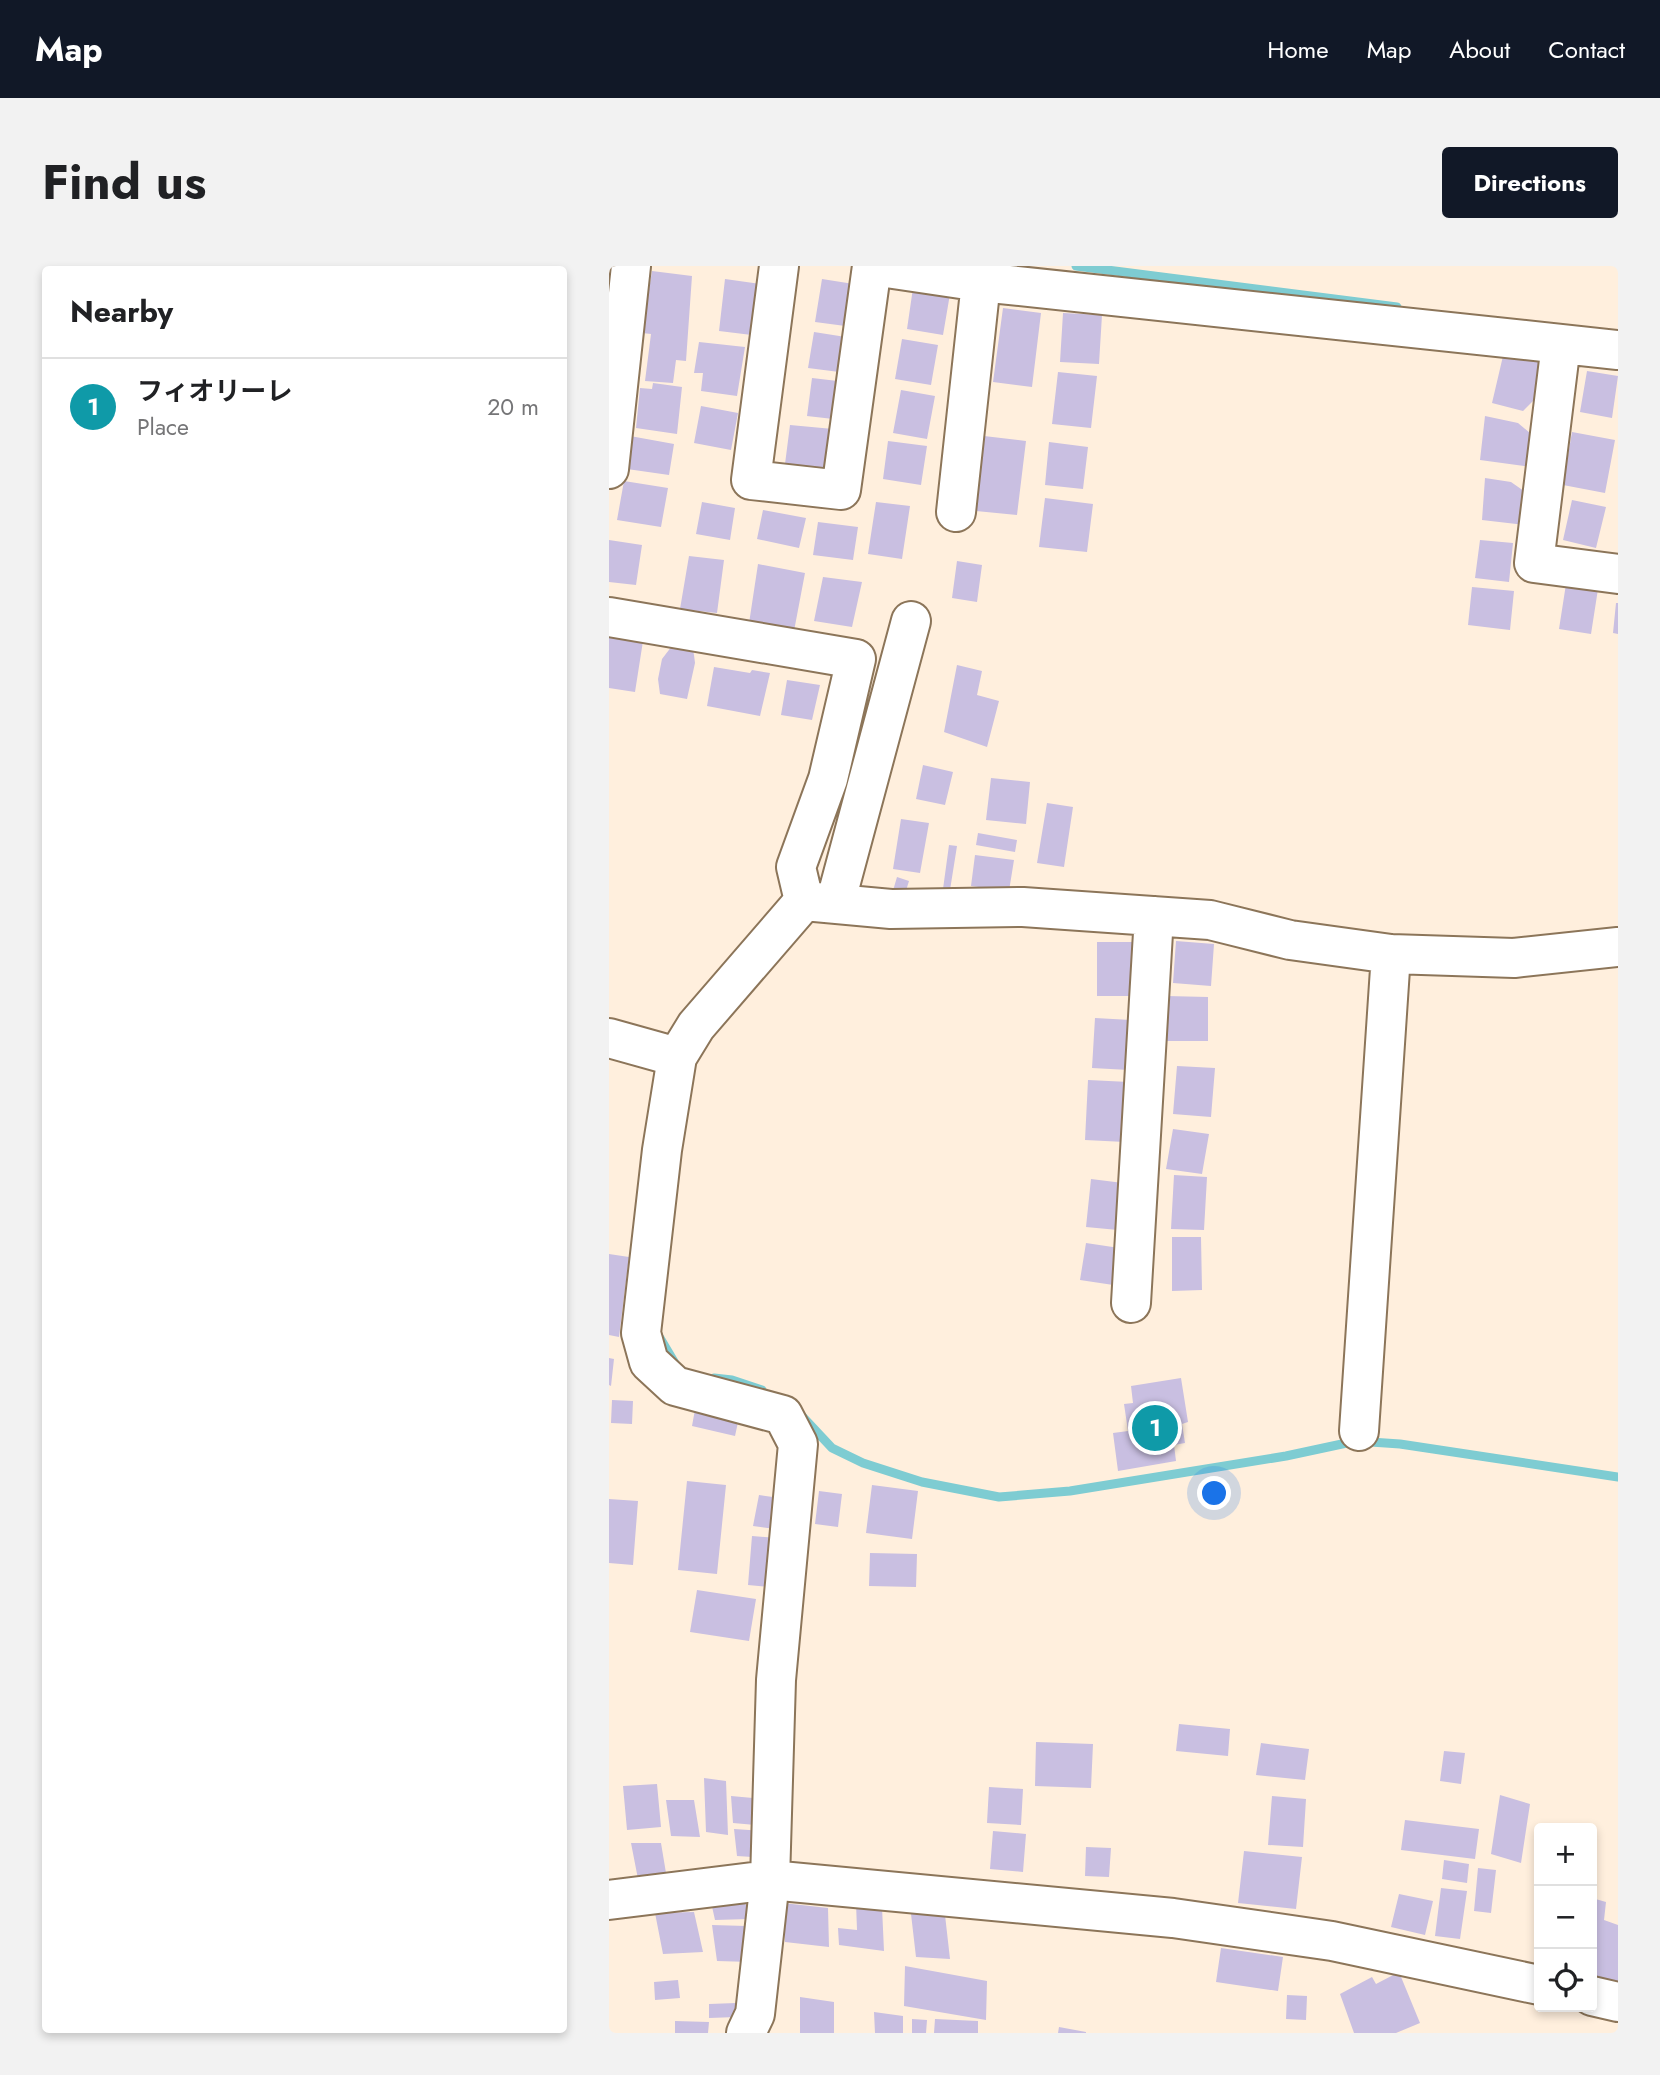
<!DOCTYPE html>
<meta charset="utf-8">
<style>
body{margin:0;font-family:Jost,"Noto Sans JP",sans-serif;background:#f2f2f2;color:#202124}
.controls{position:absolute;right:21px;bottom:21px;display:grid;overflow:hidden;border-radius:7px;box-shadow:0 4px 10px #0003}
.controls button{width:63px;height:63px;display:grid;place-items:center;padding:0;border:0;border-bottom:2px solid #e0e0e0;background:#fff;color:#202124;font:35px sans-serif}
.you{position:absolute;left:606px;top:1228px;width:24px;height:24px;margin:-18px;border:5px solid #fff;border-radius:50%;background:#1a73e8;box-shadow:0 0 0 10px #1a73e833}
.badge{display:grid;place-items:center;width:46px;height:46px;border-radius:50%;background:#111827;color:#fff;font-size:23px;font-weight:700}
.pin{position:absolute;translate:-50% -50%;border:4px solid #fff;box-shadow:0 2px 7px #0006}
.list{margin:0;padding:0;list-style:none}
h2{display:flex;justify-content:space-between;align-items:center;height:91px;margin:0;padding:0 28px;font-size:30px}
h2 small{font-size:23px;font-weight:400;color:#757577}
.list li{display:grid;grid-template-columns:46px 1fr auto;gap:21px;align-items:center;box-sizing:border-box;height:98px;padding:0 28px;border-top:2px solid #e0e0e0}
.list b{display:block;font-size:26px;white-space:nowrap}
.list p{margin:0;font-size:23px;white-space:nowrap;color:#757577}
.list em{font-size:23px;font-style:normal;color:#757577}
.icon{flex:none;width:38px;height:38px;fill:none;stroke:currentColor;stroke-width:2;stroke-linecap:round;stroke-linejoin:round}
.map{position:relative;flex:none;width:1009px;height:1767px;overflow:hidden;border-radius:7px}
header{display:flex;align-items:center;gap:42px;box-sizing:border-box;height:98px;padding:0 35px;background:#111827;color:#fff}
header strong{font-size:33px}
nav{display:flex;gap:38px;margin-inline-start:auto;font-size:24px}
.intro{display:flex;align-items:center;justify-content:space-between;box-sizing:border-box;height:168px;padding:0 42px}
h1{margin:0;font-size:49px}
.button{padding:18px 32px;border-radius:7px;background:#111827;color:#fff;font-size:24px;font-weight:700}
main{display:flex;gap:42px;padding:0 42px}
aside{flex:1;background:#fff;border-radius:7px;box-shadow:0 4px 10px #0003}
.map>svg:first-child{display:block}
</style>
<header>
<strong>Map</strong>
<nav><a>Home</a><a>Map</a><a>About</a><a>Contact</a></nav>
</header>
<div class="intro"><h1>Find us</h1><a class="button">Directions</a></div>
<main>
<aside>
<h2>Nearby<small></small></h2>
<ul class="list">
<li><span class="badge" style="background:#0f9aa8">1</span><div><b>フィオリーレ</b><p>Place</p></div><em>20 m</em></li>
</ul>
</aside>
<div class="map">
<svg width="1009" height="1767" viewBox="0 0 1009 1767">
<rect width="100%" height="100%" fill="#ffefdd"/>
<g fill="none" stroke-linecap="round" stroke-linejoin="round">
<path stroke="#7eccd2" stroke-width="9" d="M 467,0 L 788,41
M 51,1072 L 67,1099
M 105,1112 L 123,1114 L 153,1124
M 193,1150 L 223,1182 L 254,1197 L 313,1216 L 390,1231 L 461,1225 L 677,1190 L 747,1175 L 791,1178 L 1009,1211"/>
</g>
<path fill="#c9bfe1" d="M 43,5 L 83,10 L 77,95 L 67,94 L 64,117 L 36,115 L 42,68 L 33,67 Z
M 116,13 L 158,19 L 151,70 L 110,65 Z
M 213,13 L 251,19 L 244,61 L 206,56 Z
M 304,22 L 341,28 L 334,69 L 298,63 Z
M 394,42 L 432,47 L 423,121 L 384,116 Z
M 454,47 L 493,49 L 490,98 L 451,96 Z
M 205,66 L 243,72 L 238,107 L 199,102 Z
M 293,73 L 329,79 L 322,119 L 286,113 Z
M 90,76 L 136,81 L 128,130 L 92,125 L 94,107 L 85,107 Z
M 894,90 L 932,95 L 937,122 L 914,145 L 883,137 Z
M 978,105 L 1009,110 L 1003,152 L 971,146 Z
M 449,106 L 488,110 L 482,162 L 443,158 Z
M 203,112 L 237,116 L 233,154 L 198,150 Z
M 44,117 L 73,121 L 68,168 L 27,162 L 31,122 L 43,123 Z
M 292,124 L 326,130 L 318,173 L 284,167 Z
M 92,140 L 129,147 L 122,184 L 85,177 Z
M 876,150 L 909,157 L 927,172 L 922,201 L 871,194 Z
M 181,159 L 224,163 L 219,203 L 176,198 Z
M 963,166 L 1006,174 L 996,227 L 954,219 Z
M 21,170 L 65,178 L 60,209 L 18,203 Z
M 375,170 L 417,175 L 408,249 L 367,245 Z
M 279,175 L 318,180 L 312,219 L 274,213 Z
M 440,176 L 479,181 L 474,223 L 436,219 Z
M 876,212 L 902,216 L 922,230 L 916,259 L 873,254 Z
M 15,215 L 59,222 L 52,261 L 8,254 Z
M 436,232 L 484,238 L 478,286 L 430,281 Z
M 963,234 L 997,241 L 987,282 L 954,274 Z
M 93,236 L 126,242 L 121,274 L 87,268 Z
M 267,236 L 301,240 L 293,293 L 259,288 Z
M 154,244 L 197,252 L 190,282 L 148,273 Z
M 209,256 L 249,261 L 244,294 L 204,289 Z
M 0,274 L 33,279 L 27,319 L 0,316 Z
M 871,274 L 904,277 L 900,316 L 866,312 Z
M 80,290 L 115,294 L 108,347 L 71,343 Z
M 348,295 L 373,299 L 368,336 L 343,332 Z
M 149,298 L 196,307 L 185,365 L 139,364 Z
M 214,311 L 253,316 L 243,361 L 205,355 Z
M 957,318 L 989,323 L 982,368 L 950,363 Z
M 863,321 L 905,325 L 901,364 L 859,359 Z
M 1007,337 L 1009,337 L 1009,368 L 1004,367 Z
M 0,370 L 34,375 L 26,426 L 0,422 Z
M 66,376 L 83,379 L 85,389 L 86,397 L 78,433 L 51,428 L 49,413 L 53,393 Z
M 348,399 L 373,405 L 368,429 L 390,435 L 378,481 L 335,466 Z
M 105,401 L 141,407 L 143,404 L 161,407 L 151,450 L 98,440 Z
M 178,414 L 211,419 L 203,454 L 172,449 Z
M 314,499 L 344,506 L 336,539 L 307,533 Z
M 382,512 L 421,516 L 417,558 L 377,554 Z
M 438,537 L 464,541 L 455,601 L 428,597 Z
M 292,553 L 320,557 L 311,607 L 284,603 Z
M 369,567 L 408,574 L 406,586 L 367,579 Z
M 340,579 L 348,580 L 341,624 L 334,623 Z
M 366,589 L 405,594 L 400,625 L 362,620 Z
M 288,611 L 300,615 L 295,631 L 283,628 Z
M 567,675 L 605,678 L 602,720 L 564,717 Z
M 488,676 L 524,676 L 524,730 L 488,730 Z
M 557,730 L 599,731 L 599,775 L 557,775 Z
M 486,752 L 522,754 L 520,804 L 483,802 Z
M 568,800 L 606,802 L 602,851 L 564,848 Z
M 479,814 L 520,816 L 516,876 L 476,874 Z
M 564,863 L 600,868 L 593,908 L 557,903 Z
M 565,909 L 598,911 L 595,964 L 562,963 Z
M 482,913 L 514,917 L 509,964 L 477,961 Z
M 563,971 L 592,971 L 593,1024 L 563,1025 Z
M 477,977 L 517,983 L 511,1020 L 471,1014 Z
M 0,988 L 20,991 L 10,1071 L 0,1069 Z
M 0,1092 L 5,1093 L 2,1120 L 0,1119 Z
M 572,1112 L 579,1156 L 573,1158 L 576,1177 L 565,1179 L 567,1195 L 509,1205 L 504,1167 L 519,1165 L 515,1138 L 524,1137 L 522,1120 Z
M 3,1134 L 24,1135 L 23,1158 L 2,1157 Z
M 87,1138 L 131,1147 L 126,1170 L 83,1160 Z
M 78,1215 L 117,1219 L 108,1308 L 69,1304 Z
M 263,1219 L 309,1225 L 303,1273 L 257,1267 Z
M 210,1225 L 233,1228 L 229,1261 L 206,1258 Z
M 150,1229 L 171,1232 L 166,1263 L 144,1260 Z
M 0,1233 L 29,1235 L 24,1299 L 0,1297 Z
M 143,1270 L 178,1273 L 173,1322 L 139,1319 Z
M 261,1287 L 308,1288 L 307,1321 L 260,1320 Z
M 88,1324 L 147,1333 L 140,1375 L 81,1366 Z
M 570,1458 L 621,1463 L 619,1490 L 567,1485 Z
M 427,1476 L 484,1478 L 482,1522 L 426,1520 Z
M 652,1477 L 700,1483 L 696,1514 L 647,1509 Z
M 835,1485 L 856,1487 L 852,1518 L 831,1515 Z
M 95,1512 L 117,1515 L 119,1569 L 97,1566 Z
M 48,1518 L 52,1561 L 18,1564 L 14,1520 Z
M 380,1521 L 414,1523 L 412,1559 L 378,1557 Z
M 891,1529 L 921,1538 L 912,1597 L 882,1588 Z
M 122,1530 L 155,1533 L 158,1560 L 124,1557 Z
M 663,1530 L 697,1533 L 694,1581 L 659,1579 Z
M 57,1534 L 85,1534 L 91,1571 L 62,1570 Z
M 796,1554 L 870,1563 L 866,1593 L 792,1584 Z
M 125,1563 L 157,1565 L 160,1592 L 128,1590 Z
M 384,1565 L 417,1568 L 414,1606 L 381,1603 Z
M 22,1577 L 52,1577 L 58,1613 L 29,1613 Z
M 477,1581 L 502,1582 L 500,1611 L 476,1610 Z
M 635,1585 L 693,1591 L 687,1643 L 629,1637 Z
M 835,1594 L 860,1598 L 858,1617 L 833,1613 Z
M 869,1602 L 887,1604 L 882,1647 L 865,1645 Z
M 832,1622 L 858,1625 L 851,1673 L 826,1670 Z
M 790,1628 L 824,1635 L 816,1669 L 782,1661 Z
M 983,1632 L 997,1636 L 995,1654 L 1009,1659 L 1009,1717 L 983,1710 Z
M 136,1635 L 140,1653 L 106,1654 L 102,1636 Z
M 174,1637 L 219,1642 L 220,1681 L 176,1676 Z
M 247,1637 L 273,1641 L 275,1685 L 230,1679 L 229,1662 L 248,1664 Z
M 85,1646 L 94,1686 L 54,1688 L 46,1647 Z
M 302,1648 L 336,1649 L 341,1693 L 307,1691 Z
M 103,1659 L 137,1660 L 142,1696 L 108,1695 Z
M 612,1682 L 674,1691 L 669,1725 L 607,1716 Z
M 296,1700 L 378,1715 L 377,1754 L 295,1740 Z
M 790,1706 L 811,1757 L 787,1767 L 745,1767 L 731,1728 L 763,1711 L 767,1718 Z
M 69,1714 L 71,1732 L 46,1734 L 45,1716 Z
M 678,1729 L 698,1730 L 697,1754 L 677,1753 Z
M 191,1731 L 225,1736 L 225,1767 L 191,1767 Z
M 127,1737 L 128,1751 L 100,1752 L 100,1738 Z
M 265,1746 L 294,1750 L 294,1767 L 266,1767 Z
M 303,1753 L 318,1754 L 317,1767 L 303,1767 Z
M 326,1753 L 369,1755 L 369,1767 L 325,1767 Z
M 66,1755 L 100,1756 L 99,1767 L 66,1767 Z
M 450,1761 L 477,1766 L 477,1767 L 449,1767 Z"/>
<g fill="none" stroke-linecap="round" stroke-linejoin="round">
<g stroke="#8c7559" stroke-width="42">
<path id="minor" d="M 170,0 L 142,214 L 232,224 L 263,0
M 264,0 L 372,16 L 1009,84
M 952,78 L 925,297 L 1009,308
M 0,203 L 22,0
M 347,246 L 372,16
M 0,351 L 247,393 L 219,513 L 187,601 L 195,635
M 226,638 L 302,355
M 0,772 L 68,791
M 522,1037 L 545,650
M 750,1165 L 782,688
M 0,1634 L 161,1614 L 564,1652 L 723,1675 L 930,1719
M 983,1730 L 1009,1736
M 137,1767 L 146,1748 L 161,1614 L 167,1414 L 189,1178 L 174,1149 L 66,1120 L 40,1096 L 32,1067 L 53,884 L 68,791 L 87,760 L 195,635 L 282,643 L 414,641 L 601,654 L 681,674 L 782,688 L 905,692 L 1009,681"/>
</g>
<use href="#minor" stroke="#fff" stroke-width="38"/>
</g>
</svg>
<div class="controls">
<button>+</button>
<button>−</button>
<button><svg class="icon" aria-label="locate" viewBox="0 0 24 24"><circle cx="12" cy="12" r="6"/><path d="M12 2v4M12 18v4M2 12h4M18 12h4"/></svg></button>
</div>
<div class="you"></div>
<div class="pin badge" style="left:546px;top:1162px;background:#0f9aa8">1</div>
</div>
</main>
